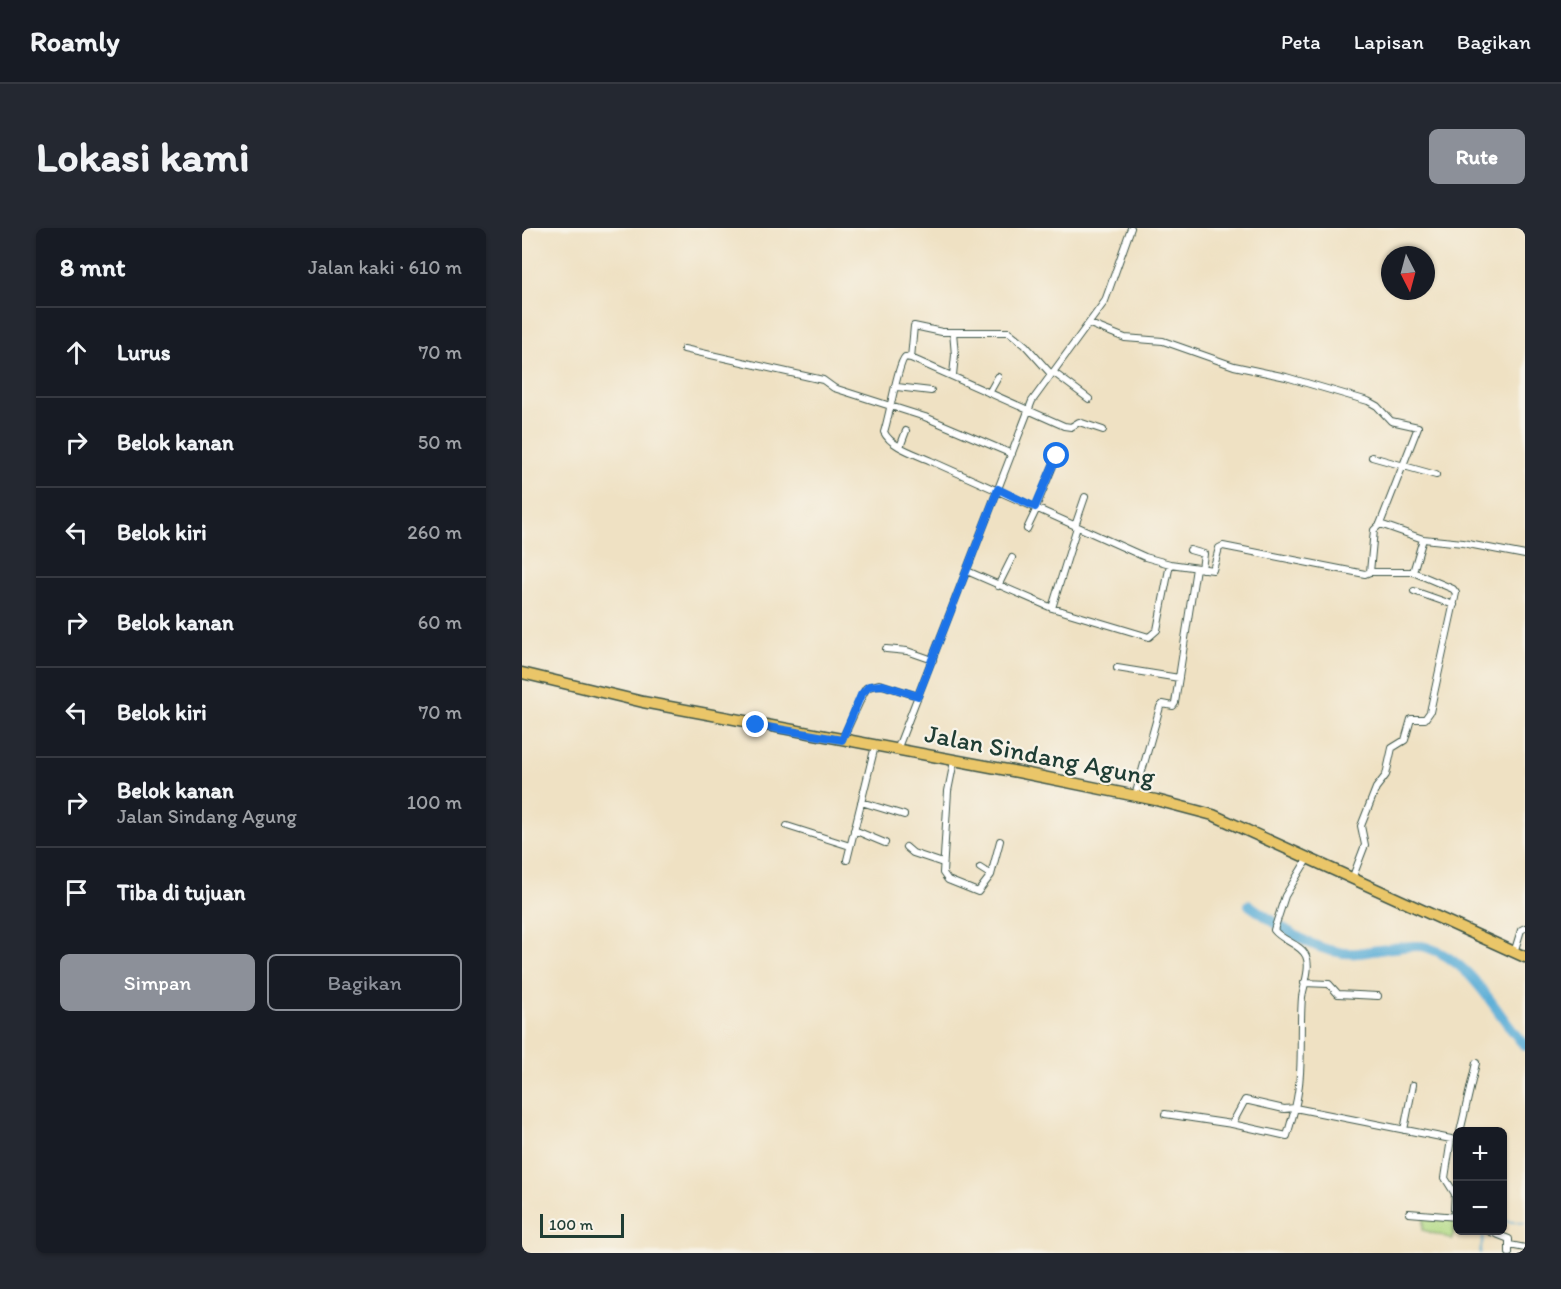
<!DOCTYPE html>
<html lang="id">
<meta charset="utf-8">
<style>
body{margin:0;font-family:Itim,sans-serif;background:#242831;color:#f1f3f6}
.controls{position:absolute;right:18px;bottom:18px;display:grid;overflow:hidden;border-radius:9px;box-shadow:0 2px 4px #0004}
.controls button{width:54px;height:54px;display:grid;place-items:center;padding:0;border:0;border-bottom:2px solid #363941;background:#171b24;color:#f1f3f6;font:30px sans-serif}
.compass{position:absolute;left:859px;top:18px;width:54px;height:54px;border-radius:50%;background:#171b24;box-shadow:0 2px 4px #0004;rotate:174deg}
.scale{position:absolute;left:18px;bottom:15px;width:84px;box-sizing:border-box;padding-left:6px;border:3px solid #1f3d34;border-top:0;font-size:16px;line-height:21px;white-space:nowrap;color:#1f3d34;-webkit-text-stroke:4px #f7f3e8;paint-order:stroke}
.stop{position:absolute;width:18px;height:18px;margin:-14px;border:4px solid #1a73e8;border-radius:50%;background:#fff}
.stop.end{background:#1a73e8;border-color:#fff;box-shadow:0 2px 6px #0008}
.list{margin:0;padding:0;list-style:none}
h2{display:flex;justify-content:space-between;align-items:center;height:78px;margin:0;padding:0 24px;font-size:26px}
h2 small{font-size:20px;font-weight:400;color:#9ea1a6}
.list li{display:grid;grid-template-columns:39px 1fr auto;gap:18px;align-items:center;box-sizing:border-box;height:90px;padding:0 24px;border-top:2px solid #363941}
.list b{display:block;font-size:22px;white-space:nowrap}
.list p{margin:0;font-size:20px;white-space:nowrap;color:#9ea1a6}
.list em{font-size:20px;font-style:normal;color:#9ea1a6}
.actions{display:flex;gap:12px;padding:18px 24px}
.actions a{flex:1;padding:14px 0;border:2px solid #8c9099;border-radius:9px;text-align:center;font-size:21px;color:#8c9099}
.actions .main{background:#8c9099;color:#fff}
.icon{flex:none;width:33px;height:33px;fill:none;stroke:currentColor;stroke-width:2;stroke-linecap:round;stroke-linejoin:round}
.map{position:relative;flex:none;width:1003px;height:1025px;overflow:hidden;border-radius:9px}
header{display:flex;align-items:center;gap:36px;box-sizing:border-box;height:84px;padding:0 30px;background:#171b24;border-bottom:2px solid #363941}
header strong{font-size:28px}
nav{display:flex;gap:33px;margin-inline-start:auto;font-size:21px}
.intro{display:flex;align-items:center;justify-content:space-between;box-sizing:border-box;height:144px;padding:0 36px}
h1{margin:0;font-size:42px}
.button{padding:15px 27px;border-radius:9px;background:#8c9099;color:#fff;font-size:21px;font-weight:700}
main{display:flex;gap:36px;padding:0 36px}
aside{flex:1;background:#171b24;border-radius:9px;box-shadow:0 2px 4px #0004}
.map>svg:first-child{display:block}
</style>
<header>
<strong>Roamly</strong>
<nav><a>Peta</a><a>Lapisan</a><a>Bagikan</a></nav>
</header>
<div class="intro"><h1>Lokasi kami</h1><a class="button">Rute</a></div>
<main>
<aside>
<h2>8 mnt<small>Jalan kaki · 610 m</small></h2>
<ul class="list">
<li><svg class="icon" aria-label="ahead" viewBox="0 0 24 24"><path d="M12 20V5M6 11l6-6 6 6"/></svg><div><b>Lurus</b></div><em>70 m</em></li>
<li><svg class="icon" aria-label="right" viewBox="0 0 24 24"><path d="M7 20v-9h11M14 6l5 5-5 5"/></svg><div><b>Belok kanan</b></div><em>50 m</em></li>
<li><svg class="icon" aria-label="left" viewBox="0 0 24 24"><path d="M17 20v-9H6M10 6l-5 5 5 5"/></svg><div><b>Belok kiri</b></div><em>260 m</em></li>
<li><svg class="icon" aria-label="right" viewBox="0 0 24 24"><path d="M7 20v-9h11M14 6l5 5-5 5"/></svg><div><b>Belok kanan</b></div><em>60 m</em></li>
<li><svg class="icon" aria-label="left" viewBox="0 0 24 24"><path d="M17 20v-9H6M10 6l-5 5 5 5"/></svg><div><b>Belok kiri</b></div><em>70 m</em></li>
<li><svg class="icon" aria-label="right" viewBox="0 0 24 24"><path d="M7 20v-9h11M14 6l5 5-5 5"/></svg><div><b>Belok kanan</b><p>Jalan Sindang Agung</p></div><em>100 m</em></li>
<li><svg class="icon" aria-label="arrive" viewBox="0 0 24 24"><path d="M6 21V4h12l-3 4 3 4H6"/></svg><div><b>Tiba di tujuan</b></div></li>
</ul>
<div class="actions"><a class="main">Simpan</a><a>Bagikan</a></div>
</aside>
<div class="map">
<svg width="1003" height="1025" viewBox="0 0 1003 1025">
<rect width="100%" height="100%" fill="#f7f3e8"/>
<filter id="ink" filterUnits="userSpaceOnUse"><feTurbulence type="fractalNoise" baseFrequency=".0167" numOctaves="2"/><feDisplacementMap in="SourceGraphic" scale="12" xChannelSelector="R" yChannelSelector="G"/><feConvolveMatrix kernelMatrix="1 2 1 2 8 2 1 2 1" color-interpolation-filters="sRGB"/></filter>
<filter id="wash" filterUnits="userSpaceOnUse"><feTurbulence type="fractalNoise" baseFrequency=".008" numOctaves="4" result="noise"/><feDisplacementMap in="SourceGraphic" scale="24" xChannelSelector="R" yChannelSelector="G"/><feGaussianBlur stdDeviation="1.35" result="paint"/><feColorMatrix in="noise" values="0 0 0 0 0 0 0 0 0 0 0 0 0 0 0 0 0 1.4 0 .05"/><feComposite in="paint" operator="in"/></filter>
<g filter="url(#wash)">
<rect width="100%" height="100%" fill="#efe1c3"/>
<path fill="#b2da85" stroke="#688c5c" stroke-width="1.5" d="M 902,989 L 935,990 L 930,1011 L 901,1002 Z"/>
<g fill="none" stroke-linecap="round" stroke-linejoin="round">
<path stroke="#5baed7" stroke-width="1.5" d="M 981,993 L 1003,995
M 958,1025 L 962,1005"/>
<path stroke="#5baed7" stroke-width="10" d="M 727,677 C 758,698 795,728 835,725 C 850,724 891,715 904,719 C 951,733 973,785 1003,818"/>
</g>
</g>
<g filter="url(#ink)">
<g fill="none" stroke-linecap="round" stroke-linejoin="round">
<g stroke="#3e5649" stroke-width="8">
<path id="street" d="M 568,96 L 603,110 L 641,113 L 712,138 L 764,149 L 846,173 L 855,178 L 869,193 L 896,199 L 858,296 L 901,311 L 891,344 L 931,361 L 934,365 L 908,484 L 903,491 L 889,491 L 883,512 L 870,520 L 864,547 L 854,560 L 839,598 L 843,617 L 830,651
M 162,121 L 301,152 L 312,160 L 403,189 L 490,226
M 389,130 L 383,129 C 376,135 367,190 362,204 C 369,219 394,226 409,233 L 623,329 L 648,336 L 691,342 L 697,320 L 701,318 L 843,346 L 848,344 L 852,302 L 858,296
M 531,144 L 567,171
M 529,146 L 503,117 L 487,104 L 420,104 L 392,98 L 389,130 L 542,198 L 549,199 L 557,194 L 581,202
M 431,147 L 433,127 L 431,104
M 375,159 L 409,163
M 467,165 L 476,149
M 378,219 L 384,203
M 850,229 L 914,247
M 514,279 L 535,228
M 553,298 L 563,269
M 505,301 L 515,280
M 901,311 L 941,315 L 1003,327
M 668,322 L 682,326 L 680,341
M 445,343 L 530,380 L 627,409 L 635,402 L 648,336
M 848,344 L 891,344
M 476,358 L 490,330
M 892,363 L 932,377
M 530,380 L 555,299
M 364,421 L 385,423 L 411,432
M 595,440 L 657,450
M 320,512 L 344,460 L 357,456 L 396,468
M 375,522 L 510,173 L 583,73 L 609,0
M 432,533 L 426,563 L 421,645 L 426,652 L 456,664 L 469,647
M 613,568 L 638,479 L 641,476 L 651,478 L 653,475 L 674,340
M 339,574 L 382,587
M 265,598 L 328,618
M 332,602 L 363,615
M 384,619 L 391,625 L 421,635
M 786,630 L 763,668 L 752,702 C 760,713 779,716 784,728 C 789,739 782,757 780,769 C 777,806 782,843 773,880 L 929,911 L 923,950 L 933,966 L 932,984 L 936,990
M 325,632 L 353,518
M 458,640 L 469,647 L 478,613
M 992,725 L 999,702 L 1003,700
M 782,755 L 807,756 L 816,766 L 856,768
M 643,886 L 710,896 L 723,872 L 762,881 L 773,880 L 765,908 L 710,896
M 882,902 L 891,857
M 938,904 L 954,835
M 887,985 L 935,989
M 964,1002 L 987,1011 L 987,1025
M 988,1017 L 1003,1020"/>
</g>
<g stroke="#3e5649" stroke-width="13">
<path id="primary" d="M 0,445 L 121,474 L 496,544 L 634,572 L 691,587 L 1003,729"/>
</g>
<use href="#street" stroke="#fff" stroke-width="6"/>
<use href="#primary" stroke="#eac669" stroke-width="10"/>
</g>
</g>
<g fill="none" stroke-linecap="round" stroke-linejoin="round" filter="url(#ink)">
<path stroke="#1a73e8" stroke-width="8" d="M 234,497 L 320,512 L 339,467 L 347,458 L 361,457 L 396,468 L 476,261 L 513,279 L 535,228"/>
</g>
<g text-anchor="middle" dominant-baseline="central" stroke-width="4.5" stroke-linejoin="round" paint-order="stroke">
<g font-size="26" fill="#1f3d34" stroke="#f7f3e8">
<text transform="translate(518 527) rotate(11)">Jalan Sindang Agung</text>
</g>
</g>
</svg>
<div class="controls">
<button>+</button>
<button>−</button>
</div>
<svg class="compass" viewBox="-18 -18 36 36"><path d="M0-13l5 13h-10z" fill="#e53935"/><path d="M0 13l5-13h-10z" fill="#9ea1a6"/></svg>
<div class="scale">100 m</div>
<div class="stop" style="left:535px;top:228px"></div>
<div class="stop end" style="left:234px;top:497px"></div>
</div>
</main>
